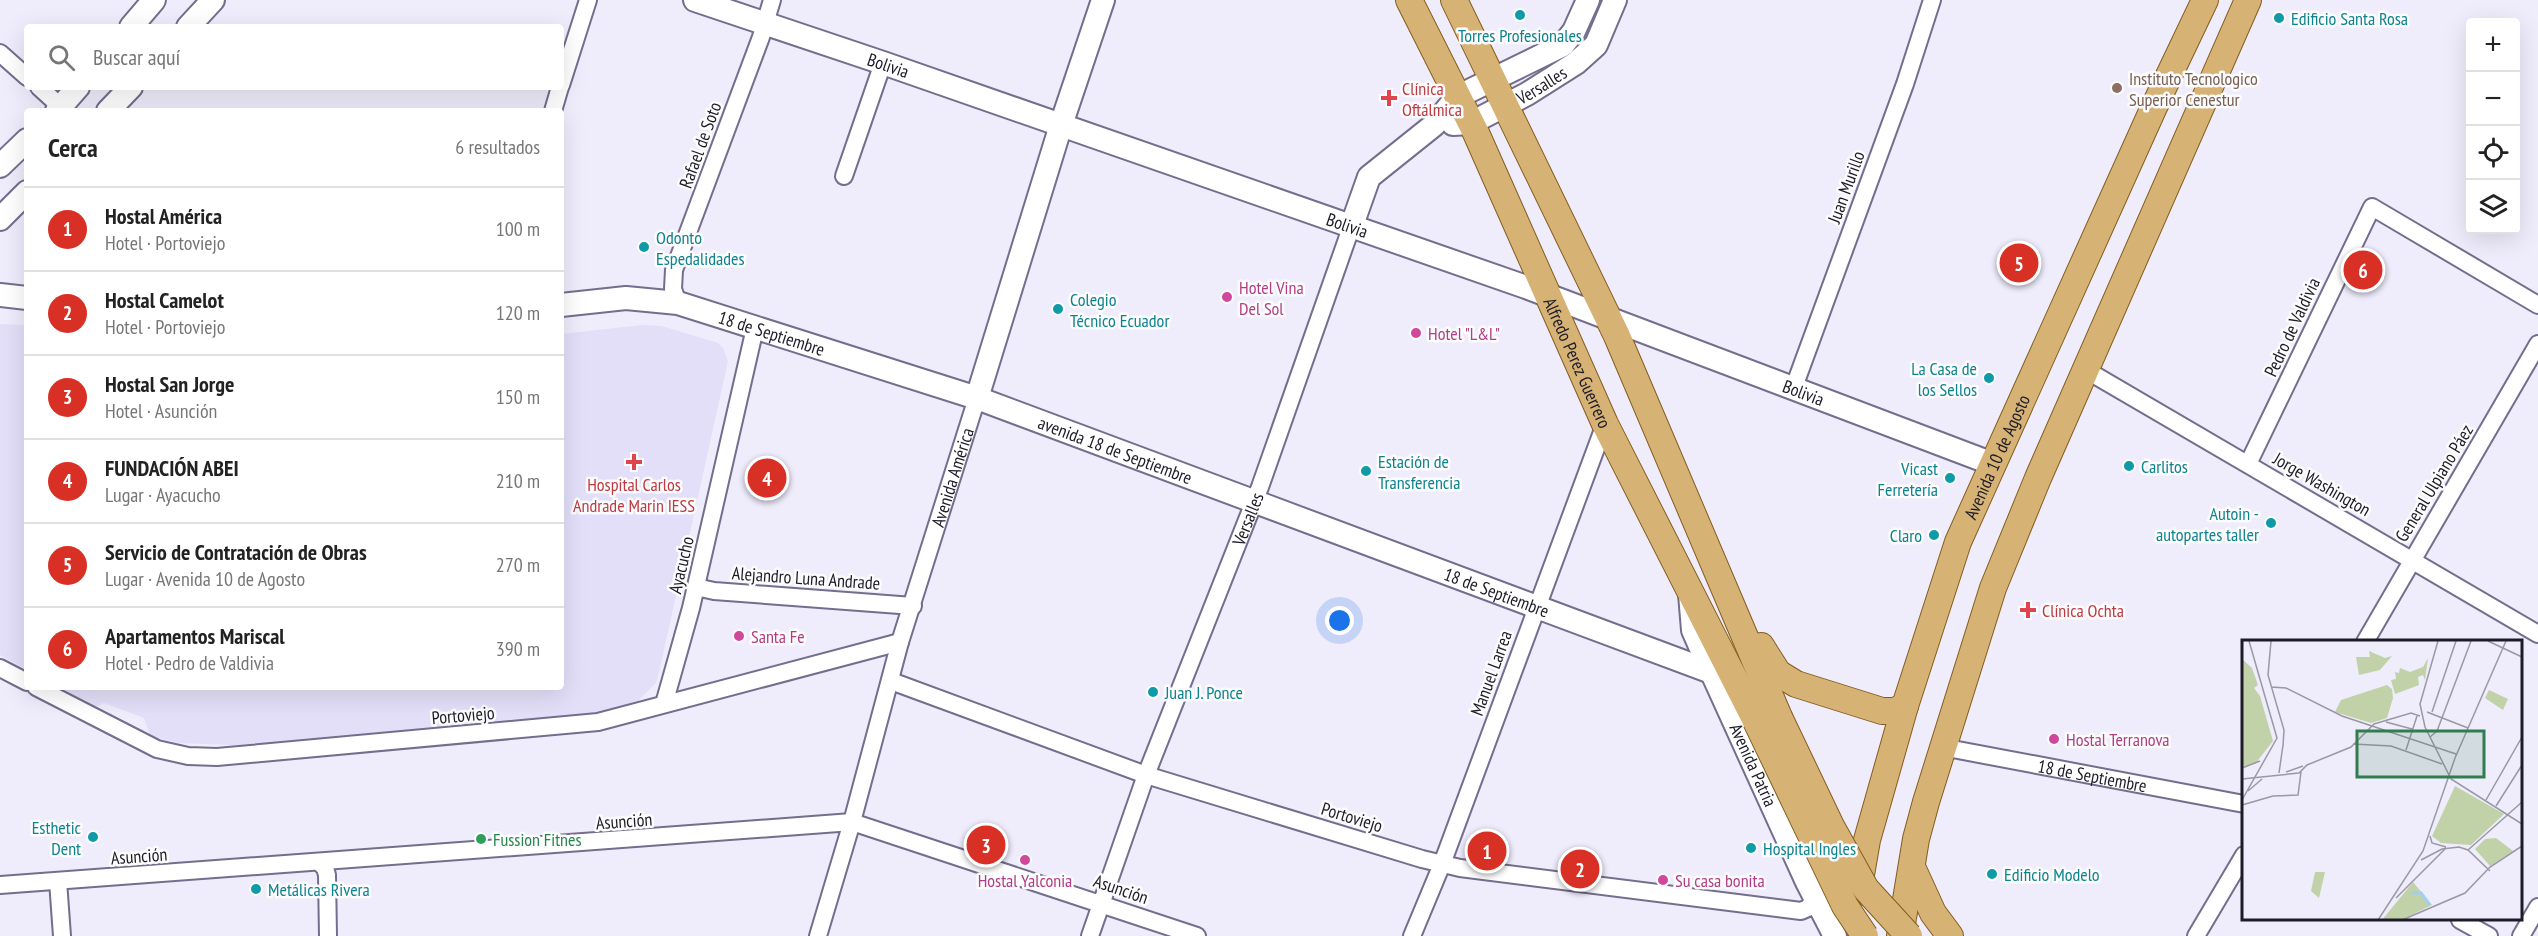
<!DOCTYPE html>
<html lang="es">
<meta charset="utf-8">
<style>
body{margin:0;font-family:"PT Sans Narrow",sans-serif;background:#f6f6f6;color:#222}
.controls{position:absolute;right:18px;top:18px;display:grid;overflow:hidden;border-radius:6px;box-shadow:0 6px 24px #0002}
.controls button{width:54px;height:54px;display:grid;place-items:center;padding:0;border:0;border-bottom:2px solid #e0e0e0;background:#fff;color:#222;font:30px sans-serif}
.you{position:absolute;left:1340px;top:621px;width:21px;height:21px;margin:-15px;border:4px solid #fff;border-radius:50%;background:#1a73e8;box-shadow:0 0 0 9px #1a73e833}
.badge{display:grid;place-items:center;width:39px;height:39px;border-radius:50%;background:#d93025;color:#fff;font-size:20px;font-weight:700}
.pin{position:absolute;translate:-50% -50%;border:3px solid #fff;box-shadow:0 2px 6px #0006}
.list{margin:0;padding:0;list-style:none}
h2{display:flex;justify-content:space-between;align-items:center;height:78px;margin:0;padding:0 24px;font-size:26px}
h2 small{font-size:20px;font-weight:400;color:#767676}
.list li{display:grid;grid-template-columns:39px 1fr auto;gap:18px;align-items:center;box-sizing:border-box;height:84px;padding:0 24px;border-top:2px solid #e0e0e0}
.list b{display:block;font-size:22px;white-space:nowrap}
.list p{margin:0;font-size:20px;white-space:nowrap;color:#767676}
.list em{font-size:20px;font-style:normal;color:#767676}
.icon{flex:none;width:33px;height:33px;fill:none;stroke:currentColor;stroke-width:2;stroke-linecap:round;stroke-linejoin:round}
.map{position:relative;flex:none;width:2538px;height:936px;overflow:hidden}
.search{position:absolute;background:#fff;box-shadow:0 6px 24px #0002;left:24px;top:24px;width:540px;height:66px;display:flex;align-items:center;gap:15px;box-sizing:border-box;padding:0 21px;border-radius:6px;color:#767676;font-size:22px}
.panel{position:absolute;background:#fff;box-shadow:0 6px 24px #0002;left:24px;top:108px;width:540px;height:582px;border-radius:6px}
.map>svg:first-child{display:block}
</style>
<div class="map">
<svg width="2538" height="936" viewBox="0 0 2538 936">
<rect width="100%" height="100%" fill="#efecfb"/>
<path fill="#e4dff9" d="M 0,324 L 27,325 L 27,670 L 0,655 Z
M 643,325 L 662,326 L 718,343 L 723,348 L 728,361 L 660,668 L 656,683 L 638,701 L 583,718 L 236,750 L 232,745 L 179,743 L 150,736 L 144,718 L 104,703 L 95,707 L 58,687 L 561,687 L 561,334 Z"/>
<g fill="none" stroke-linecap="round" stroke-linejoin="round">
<g stroke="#746d8d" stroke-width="20">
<g id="street">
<path d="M 0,53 L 27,77"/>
<path d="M 561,85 L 588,0"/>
<path d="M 39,87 L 61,107"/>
<path d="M 553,111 L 560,87"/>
<path d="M 844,176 L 883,63"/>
<path d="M 678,303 L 673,289 L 674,270 L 761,37 L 772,0"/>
<path d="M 2086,370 L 2538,634"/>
<path d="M 1794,387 L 1905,84 L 1932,0"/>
<path d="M 2248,464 L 2372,207 L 2538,305"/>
<path d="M 696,587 L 714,591 L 913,606"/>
<path d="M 2365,642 L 2538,344"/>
<path d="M 0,668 L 27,682"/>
<path d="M 891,681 L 1146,775 L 1422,859 L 1460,868 L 1801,911 L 1808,908 L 1815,898"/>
<path d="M 36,687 L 157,749 L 188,756 L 217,757 L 598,722 L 900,642"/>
<path d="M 664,704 L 691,608 L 755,328"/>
<path id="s1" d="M 1942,747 L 2244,804"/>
<path d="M 320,863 L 325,868 L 327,875 L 328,936"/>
<path d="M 58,881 L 62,936"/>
<path d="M 0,885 L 852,822 L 1197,936"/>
<path d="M 2460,920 L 2489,936"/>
<path id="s2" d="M 818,936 L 852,822 L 900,642 L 977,398"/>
<path id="s3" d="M 1090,936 L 1146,775 L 1260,487 L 1352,225"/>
<path d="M 1412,936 L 1442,864 L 1605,424"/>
<path d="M 2196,936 L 2244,855"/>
<path d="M 2521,936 L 2538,907"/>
</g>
</g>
<g stroke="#746d8d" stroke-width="26">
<g id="secondary">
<path id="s4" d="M 695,0 L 883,63 L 1526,287 L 1993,464"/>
<path d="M 131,27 L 154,0"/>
<path d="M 188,27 L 213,0"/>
<path d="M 57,111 L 78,87"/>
<path d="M 108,111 L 131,87"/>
<path id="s5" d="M 1453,124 L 1471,123 L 1527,94 L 1576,63 L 1596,45 L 1615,0"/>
<path d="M 0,166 L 27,140"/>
<path d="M 0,219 L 27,192"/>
<path d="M 1352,225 L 1369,177 L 1434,125 L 1457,97 L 1563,45 L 1574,31 L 1588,0"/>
<path d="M 0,295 L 27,298"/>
<path id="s6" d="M 561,305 L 626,298 L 678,303 L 977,398 L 1738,682"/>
<path d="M 977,398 L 1061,125 L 1103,0"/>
<path id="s7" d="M 1690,594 L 1693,630 L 1703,653 L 1807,882 L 1835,936"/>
</g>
</g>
<g stroke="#845d1e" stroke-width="28">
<g id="primary">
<path id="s8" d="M 1409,0 L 1476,133 L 1605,424 L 1756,721"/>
<path d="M 1454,0 L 1617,336 L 1779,717"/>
<path d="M 1761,646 L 1778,673 L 1796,684 L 1882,711 L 1895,711 L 1905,706"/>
<path d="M 1912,867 L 1933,913 L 1950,936"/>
<path id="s9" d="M 1858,892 L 1867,840 L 1905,706 L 1958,542 L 2154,107 L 2205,0"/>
<path d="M 1900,936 L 1916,839 L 1926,802 L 1993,588 L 2038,478 L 2248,0"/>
</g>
</g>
<use href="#street" stroke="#fff" stroke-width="16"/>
<use href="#secondary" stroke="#fff" stroke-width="22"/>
<use href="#primary" stroke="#d6b375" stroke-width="26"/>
<g stroke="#845d1e" stroke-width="28" stroke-linecap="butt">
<path id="primary-bridge" d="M 1779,717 L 1831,826 L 1866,889 L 1909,936
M 1756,721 L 1845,906 L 1865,936"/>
</g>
<use href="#primary-bridge" stroke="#d6b375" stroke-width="26"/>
</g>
<g fill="#0f9aa8" stroke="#fcfcfc" stroke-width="2">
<circle cx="1520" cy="15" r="6"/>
<circle cx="2279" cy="18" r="6"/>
<circle cx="644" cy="247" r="6"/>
<circle cx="1058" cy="309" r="6"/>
<circle cx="1989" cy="378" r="6"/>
<circle cx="2129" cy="466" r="6"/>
<circle cx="1366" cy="471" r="6"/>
<circle cx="1950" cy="478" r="6"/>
<circle cx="2271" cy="523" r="6"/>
<circle cx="1934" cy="535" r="6"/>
<circle cx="1153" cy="692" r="6"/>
<circle cx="93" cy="837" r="6"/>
<circle cx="1751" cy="848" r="6"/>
<circle cx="1992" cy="874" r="6"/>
<circle cx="256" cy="889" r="6"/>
</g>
<circle fill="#8d6e63" stroke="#fcfcfc" stroke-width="2" cx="2117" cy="88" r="6"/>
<g fill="#e0444e" stroke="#fcfcfc" stroke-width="2">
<path d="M1386 89h6v6h6v6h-6v6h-6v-6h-6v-6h6z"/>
<path d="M631 453h6v6h6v6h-6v6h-6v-6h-6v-6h6z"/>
<path d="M2025 601h6v6h6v6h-6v6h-6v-6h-6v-6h6z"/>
</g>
<g fill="#d1479c" stroke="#fcfcfc" stroke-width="2">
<circle cx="1227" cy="297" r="6"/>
<circle cx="1416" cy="333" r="6"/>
<circle cx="739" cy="636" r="6"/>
<circle cx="2054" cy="739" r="6"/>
<circle cx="1025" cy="860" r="6"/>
<circle cx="1663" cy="880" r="6"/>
</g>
<circle fill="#2e9e5b" stroke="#fcfcfc" stroke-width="2" cx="481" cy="839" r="6"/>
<g text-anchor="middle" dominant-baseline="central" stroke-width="5" stroke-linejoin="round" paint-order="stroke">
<g font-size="18" fill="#0d838f" stroke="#fcfcfc" text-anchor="start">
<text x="2291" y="18">Edificio Santa Rosa</text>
<text x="1520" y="35" text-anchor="middle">Torres Profesionales</text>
<text x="656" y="237">Odonto<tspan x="656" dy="21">Espedalidades</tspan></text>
<text x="1070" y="299">Colegio<tspan x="1070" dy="21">Técnico Ecuador</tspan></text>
<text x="1977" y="368" text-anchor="end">La Casa de<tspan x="1977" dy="21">los Sellos</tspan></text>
<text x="1378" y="461">Estación de<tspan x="1378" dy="21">Transferencia</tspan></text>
<text x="2141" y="466">Carlitos</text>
<text x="1938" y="468" text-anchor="end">Vicast<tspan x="1938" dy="21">Ferretería</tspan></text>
<text x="2259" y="513" text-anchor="end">Autoin -<tspan x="2259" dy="21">autopartes taller</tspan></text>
<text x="1922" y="535" text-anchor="end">Claro</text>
<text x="1165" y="692">Juan J. Ponce</text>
<text x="81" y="827" text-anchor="end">Esthetic<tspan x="81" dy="21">Dent</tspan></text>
<text x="1763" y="848">Hospital Ingles</text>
<text x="2004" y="874">Edificio Modelo</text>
<text x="268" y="889">Metálicas Rivera</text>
</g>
<g font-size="18" fill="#1d1b27" stroke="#fcfcfc">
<text stroke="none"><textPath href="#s4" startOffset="204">Bolivia</textPath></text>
<text stroke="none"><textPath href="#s5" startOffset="98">Versalles</textPath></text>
<text transform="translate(700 145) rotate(-70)">Rafael de Soto</text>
<text transform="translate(1846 187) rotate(-70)">Juan Murillo</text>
<text stroke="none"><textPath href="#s4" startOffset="690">Bolivia</textPath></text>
<text transform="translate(2292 327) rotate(-65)">Pedro de Valdivia</text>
<text stroke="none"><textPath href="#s6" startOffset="216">18 de Septiembre</textPath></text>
<text stroke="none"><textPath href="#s8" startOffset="400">Alfredo Perez Guerrero</textPath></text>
<text stroke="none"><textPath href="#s4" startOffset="1176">Bolivia</textPath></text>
<text stroke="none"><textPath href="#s6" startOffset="579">avenida 18 de Septiembre</textPath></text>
<text stroke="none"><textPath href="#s9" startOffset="458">Avenida 10 de Agosto</textPath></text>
<text stroke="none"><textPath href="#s2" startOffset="478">Avenida América</textPath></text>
<text transform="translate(2434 483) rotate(-59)">General Ulpiano Páez</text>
<text transform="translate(2322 484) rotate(30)">Jorge Washington</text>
<text stroke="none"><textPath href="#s3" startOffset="446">Versalles</textPath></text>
<text transform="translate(681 565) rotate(-77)">Ayacucho</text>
<text transform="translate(806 578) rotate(4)">Alejandro Luna Andrade</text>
<text stroke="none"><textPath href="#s6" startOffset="986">18 de Septiembre</textPath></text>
<text transform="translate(1491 673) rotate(-70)">Manuel Larrea</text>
<text transform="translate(463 715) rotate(-5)">Portoviejo</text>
<text stroke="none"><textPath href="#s7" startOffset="184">Avenida Patria</textPath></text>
<text stroke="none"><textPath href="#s1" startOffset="153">18 de Septiembre</textPath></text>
<text transform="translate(1352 817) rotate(17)">Portoviejo</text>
<text transform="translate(624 821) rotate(-4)">Asunción</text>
<text transform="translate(139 856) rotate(-4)">Asunción</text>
<text transform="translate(1121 889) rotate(19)">Asunción</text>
</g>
<g font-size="18" fill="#785e54" stroke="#fcfcfc" text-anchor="start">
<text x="2129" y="78">Instituto Tecnologico<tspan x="2129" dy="21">Superior Cenestur</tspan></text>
</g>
<g font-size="18" fill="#be3a42" stroke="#fcfcfc" text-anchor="start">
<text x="1402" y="88">Clínica<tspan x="1402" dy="21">Oftálmica</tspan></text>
<text x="634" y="484" text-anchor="middle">Hospital Carlos<tspan x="634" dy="21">Andrade Marin IESS</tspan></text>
<text x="2042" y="610">Clínica Ochta</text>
</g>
<g font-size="18" fill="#b23c85" stroke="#fcfcfc" text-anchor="start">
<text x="1239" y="287">Hotel Vina<tspan x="1239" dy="21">Del Sol</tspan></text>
<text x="1428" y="333">Hotel "L&amp;L"</text>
<text x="751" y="636">Santa Fe</text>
<text x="2066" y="739">Hostal Terranova</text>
<text x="1025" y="880" text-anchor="middle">Hostal Yalconia</text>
<text x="1675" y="880">Su casa bonita</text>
</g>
<g font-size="18" fill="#27864d" stroke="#fcfcfc" text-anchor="start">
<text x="493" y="839">Fussion Fitnes</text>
</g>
</g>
<g transform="translate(2242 640)">
<rect width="280" height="280" fill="#efecfb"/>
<path d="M 127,11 L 143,18 L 150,16 L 138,30 L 117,35 L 114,17 L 128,17 ZM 186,18 L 183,40 L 181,35 L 176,37 L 177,45 L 153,54 L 149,40 L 154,39 L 153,32 L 157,33 L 158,28 L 168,32 L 181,27 ZM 0,19 L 10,28 L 16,45 L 12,48 L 18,56 L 31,101 L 13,124 L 0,127 ZM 145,45 L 150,49 L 151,58 L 145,78 L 129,83 L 93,72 L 99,60 ZM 247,50 L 266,59 L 261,70 L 243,58 ZM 213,146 L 262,174 L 229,205 L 199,203 L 190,196 ZM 254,198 L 271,211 L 248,226 L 233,209 L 243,199 ZM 73,232 L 83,232 L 77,258 L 69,251 ZM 171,242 L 190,265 L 159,280 L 140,280 Z" fill="#c1d2a8"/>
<path fill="none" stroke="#a3ceee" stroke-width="3" d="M 169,253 L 179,253 L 188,265"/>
<path fill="none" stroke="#9b98a6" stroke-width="1.5" d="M 29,1 L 26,35 L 42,90 L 41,106M 196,1 L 178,64 L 183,87 L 209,139 L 280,184M 246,1 L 280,17M 29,47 L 44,48 L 100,76 L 214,114M 185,72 L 226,88M 190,72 L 214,1M 144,82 L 170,89M 188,97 L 195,91 L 229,1M 111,104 L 149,106 L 200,124M 164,110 L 175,76M 0,128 L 18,121M 44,132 L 61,126M 37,133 L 41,105M 0,139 L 57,133 L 65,125 L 109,107 L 132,84 L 169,73 L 178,76M 6,151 L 20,139M 0,160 L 35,98 L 7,1M 244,160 L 280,97M 0,165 L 31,156 L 56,155 L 59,132M 254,166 L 280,125M 188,196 L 190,203 L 204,207M 226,210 L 280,162M 179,220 L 200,209 L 217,207 L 226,210 L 248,231M 154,258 L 204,208M 136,280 L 181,211 L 213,118 L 264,1M 160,280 L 223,253 L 248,227 L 280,206"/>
<path fill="#307d4d" fill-opacity="0.15" stroke="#307d4d" stroke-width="3" d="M 115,91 L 242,91 L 242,137 L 115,137 Z"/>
<rect width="280" height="280" fill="none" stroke="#1d1b27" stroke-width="3"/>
</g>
</svg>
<div class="controls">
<button>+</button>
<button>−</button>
<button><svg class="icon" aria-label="locate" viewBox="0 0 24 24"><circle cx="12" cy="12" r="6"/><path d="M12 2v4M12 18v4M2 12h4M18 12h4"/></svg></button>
<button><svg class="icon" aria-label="layers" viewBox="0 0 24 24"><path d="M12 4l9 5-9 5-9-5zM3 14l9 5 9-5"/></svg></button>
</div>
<div class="you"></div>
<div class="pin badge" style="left:1487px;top:851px">1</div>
<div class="pin badge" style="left:1580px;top:869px">2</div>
<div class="pin badge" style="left:986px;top:845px">3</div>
<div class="pin badge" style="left:767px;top:478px">4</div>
<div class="pin badge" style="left:2019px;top:263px">5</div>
<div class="pin badge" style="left:2363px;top:270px">6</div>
<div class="search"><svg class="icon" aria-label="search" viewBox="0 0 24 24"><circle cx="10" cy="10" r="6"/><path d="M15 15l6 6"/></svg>Buscar aquí</div>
<section class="panel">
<h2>Cerca<small>6 resultados</small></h2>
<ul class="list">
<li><span class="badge">1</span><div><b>Hostal América</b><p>Hotel · Portoviejo</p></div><em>100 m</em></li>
<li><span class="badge">2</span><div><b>Hostal Camelot</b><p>Hotel · Portoviejo</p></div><em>120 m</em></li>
<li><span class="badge">3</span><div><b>Hostal San Jorge</b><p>Hotel · Asunción</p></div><em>150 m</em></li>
<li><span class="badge">4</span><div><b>FUNDACIÓN ABEI</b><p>Lugar · Ayacucho</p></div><em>210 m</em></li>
<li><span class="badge">5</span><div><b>Servicio de Contratación de Obras</b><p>Lugar · Avenida 10 de Agosto</p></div><em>270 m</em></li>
<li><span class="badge">6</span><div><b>Apartamentos Mariscal</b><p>Hotel · Pedro de Valdivia</p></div><em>390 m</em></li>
</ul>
</section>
</div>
